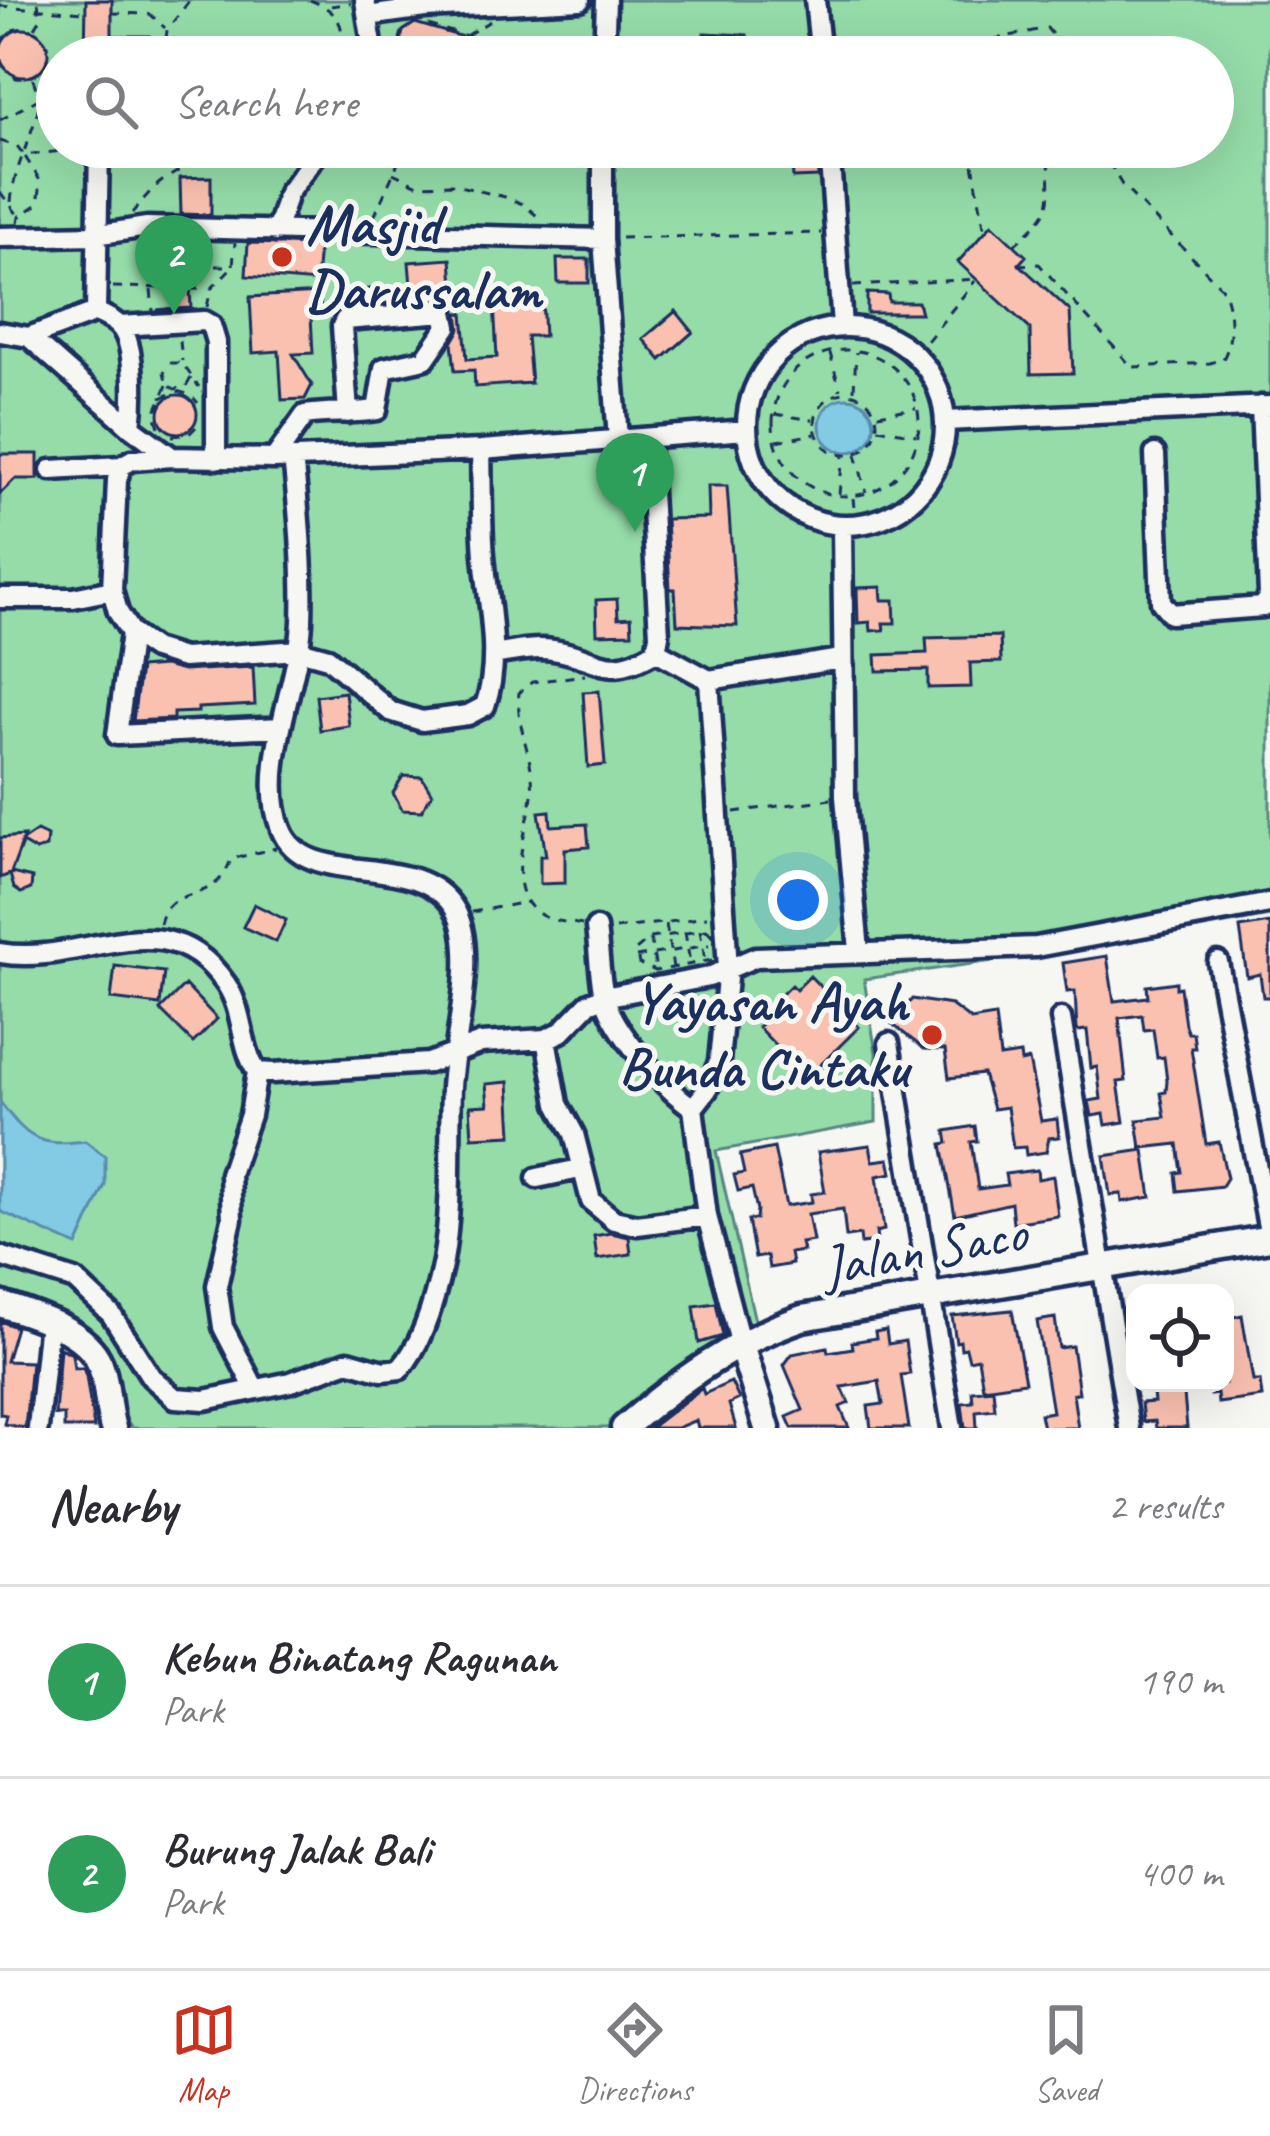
<!DOCTYPE html>
<style>
body{margin:0;font-family:Caveat,sans-serif;background:#f7f7f7;color:#2b2b33}
.controls{position:absolute;right:36px;bottom:36px;display:grid;overflow:hidden;border-radius:24px;box-shadow:0 12px 48px #0002}
.controls button{width:108px;height:108px;display:grid;place-items:center;padding:0;border:0;border-bottom:3px solid #e1e1e2;background:#fff;color:#2b2b33;font:60px sans-serif}
.you{position:absolute;left:798px;top:900px;width:42px;height:42px;margin:-30px;border:9px solid #fff;border-radius:50%;background:#1a73e8;box-shadow:0 0 0 18px #1a73e833}
.badge{display:grid;place-items:center;width:78px;height:78px;border-radius:50%;background:#c8321e;color:#fff;font-size:39px;font-weight:700}
.pin{position:absolute;translate:-50% -99px;filter:drop-shadow(0 3px 6px #0008)}
.pin::after{content:'';position:absolute;top:63px;width:42px;height:36px;background:inherit;clip-path:polygon(0 0,100% 0,50% 100%)}
.list{margin:0;padding:0;list-style:none}
h2{display:flex;justify-content:space-between;align-items:center;height:156px;margin:0;padding:0 48px;font-size:51px}
h2 small{font-size:39px;font-weight:400;color:#7c7c81}
.list li{display:grid;grid-template-columns:78px 1fr auto;gap:36px;align-items:center;box-sizing:border-box;height:192px;padding:0 48px;border-top:3px solid #e1e1e2}
.list b{display:block;font-size:45px;white-space:nowrap}
.list p{margin:0;font-size:39px;white-space:nowrap;color:#7c7c81}
.list em{font-size:39px;font-style:normal;color:#7c7c81}
.icon{flex:none;width:66px;height:66px;fill:none;stroke:currentColor;stroke-width:2;stroke-linecap:round;stroke-linejoin:round}
.map{position:relative;flex:none;width:1270px;height:1428px;overflow:hidden}
.search{position:absolute;background:#fff;box-shadow:0 12px 48px #0002;left:36px;right:36px;top:36px;height:132px;display:flex;align-items:center;gap:30px;box-sizing:border-box;padding:0 42px;border-radius:66px;color:#7c7c81;font-size:45px}
.sheet{height:540px;background:#fff}
nav{display:flex;justify-content:space-around;align-items:center;box-sizing:border-box;height:168px;border-top:3px solid #e1e1e2;background:#fff;font-size:33px;color:#7c7c81}
nav a{display:grid;justify-items:center;gap:6px}
nav .on{color:#c8321e}
.map>svg:first-child{display:block}
</style>
<div class="map">
<svg width="1270" height="1428" viewBox="0 0 1270 1428">
<rect width="100%" height="100%" fill="#f6f6f2"/>
<filter id="ink" filterUnits="userSpaceOnUse"><feTurbulence type="fractalNoise" baseFrequency=".00833" numOctaves="2"/><feDisplacementMap in="SourceGraphic" scale="24" xChannelSelector="R" yChannelSelector="G"/><feConvolveMatrix kernelMatrix="1 2 1 2 8 2 1 2 1" color-interpolation-filters="sRGB"/></filter>
<g filter="url(#ink)">
<path fill="#95dca9" stroke="#588684" stroke-width="3" fill-rule="evenodd" d="M 0,0 L 1270,0 L 1270,916 L 1115,944 L 864,979 L 876,1053 L 876,1122 L 716,1151 L 755,1321 L 616,1428 L 132,1428 L 125,1417 L 107,1345 L 39,1303 L 0,1289 ZM 57,57 L 1213,57 L 1213,147 L 57,147 Z"/>
<path fill="#83cae5" stroke="#598caf" stroke-width="3" d="M820 425a27 27 0 1 1 54 0a27 27 0 1 1-54 0Z
M 0,1102 C 28,1139 38,1147 85,1141 L 105,1156 L 105,1185 L 77,1246 L 0,1211 Z"/>
<path fill="#fac1b0" stroke="#1b2f5e" stroke-width="3" d="M 86,0 L 112,0 L 112,36 L 149,36 L 149,57 L 85,57 Z
M 415,23 L 473,40 L 482,57 L 397,57 L 403,31 Z
M0 53a24 24 0 1 1 48 0a24 24 0 1 1-48 0Z
M 704,33 L 747,35 L 746,57 L 703,57 Z
M 791,147 L 816,147 L 818,177 L 793,178 Z
M 211,177 L 211,215 L 181,214 L 180,178 Z
M 992,224 L 1026,256 L 1019,264 L 1070,311 L 1073,373 L 1031,374 L 1030,329 L 958,262 Z
M 248,243 L 319,245 L 316,282 L 246,276 Z
M 451,259 L 454,299 L 360,305 L 358,290 L 411,286 L 409,262 Z
M 557,259 L 589,259 L 589,283 L 558,283 Z
M 176,263 L 198,264 L 197,289 L 190,289 L 191,308 L 157,310 L 175,308 Z
M 320,293 L 321,316 L 311,316 L 313,353 L 293,354 L 312,385 L 305,399 L 282,400 L 279,351 L 253,353 L 250,297 Z
M 867,293 L 888,294 L 889,302 L 918,302 L 921,313 L 867,313 Z
M 542,299 L 544,336 L 527,336 L 531,383 L 475,387 L 474,370 L 455,371 L 452,343 L 460,329 L 458,313 L 463,313 L 467,359 L 497,357 L 494,302 Z
M 676,311 L 693,332 L 661,360 L 643,339 Z
M159 414a19 19 0 1 1 38 0a19 19 0 1 1-38 0Z
M 0,454 L 38,454 L 38,479 L 15,479 L 0,494 Z
M 708,486 L 727,486 L 737,626 L 677,624 L 675,589 L 670,589 L 666,519 L 709,518 Z
M 881,587 L 882,600 L 894,600 L 895,623 L 883,623 L 884,630 L 871,631 L 870,622 L 858,623 L 857,588 Z
M 617,599 L 618,618 L 631,617 L 632,633 L 597,634 L 596,600 Z
M 1000,636 L 1001,662 L 970,663 L 971,687 L 928,688 L 928,670 L 877,671 L 876,655 L 927,653 L 926,638 Z
M 164,666 L 183,671 L 253,667 L 255,705 L 198,708 L 198,712 L 173,713 L 173,719 L 133,721 L 140,668 Z
M 599,691 L 605,765 L 588,767 L 583,692 Z
M 345,692 L 349,726 L 320,730 L 316,696 Z
M 403,776 L 422,777 L 432,794 L 421,811 L 402,810 L 393,793 Z
M 550,811 L 551,826 L 587,824 L 589,847 L 565,849 L 565,883 L 540,884 L 540,856 L 546,856 L 539,812 Z
M 37,831 L 47,836 L 46,847 L 36,851 L 22,843 L 11,873 L 32,878 L 31,889 L 21,893 L 14,888 L 10,874 L 0,878 L 0,838 L 24,836 L 22,841 Z
M 254,904 L 286,920 L 276,942 L 243,927 Z
M 1270,923 L 1270,997 L 1263,997 L 1260,974 L 1247,977 L 1240,928 Z
M 1107,956 L 1114,1001 L 1148,997 L 1147,986 L 1176,982 L 1176,988 L 1180,987 L 1185,1025 L 1188,1033 L 1193,1033 L 1195,1048 L 1191,1048 L 1206,1144 L 1219,1142 L 1227,1178 L 1222,1186 L 1178,1191 L 1176,1173 L 1182,1172 L 1178,1144 L 1141,1148 L 1137,1120 L 1165,1117 L 1161,1093 L 1166,1092 L 1167,1081 L 1164,1057 L 1157,1058 L 1153,1029 L 1144,1030 L 1142,1015 L 1119,1018 L 1126,1081 L 1118,1082 L 1124,1122 L 1106,1125 L 1104,1114 L 1092,1116 L 1089,1101 L 1101,1099 L 1097,1067 L 1091,1068 L 1087,1030 L 1077,1031 L 1075,991 L 1067,992 L 1063,963 Z
M 115,966 L 164,972 L 160,1005 L 111,999 Z
M 810,976 L 859,1027 L 807,1078 L 758,1027 L 776,1010 L 771,1005 L 791,985 L 796,990 Z
M 185,985 L 217,1019 L 193,1043 L 160,1010 Z
M 912,999 L 951,1005 L 971,1020 L 995,1016 L 1000,1057 L 1020,1054 L 1021,1062 L 1029,1060 L 1041,1121 L 1057,1119 L 1059,1137 L 1049,1138 L 1046,1152 L 1026,1155 L 1025,1147 L 1013,1148 L 1007,1107 L 993,1109 L 983,1074 L 949,1078 L 945,1050 L 924,1049 L 892,1024 Z
M 509,1082 L 512,1135 L 472,1137 L 470,1106 L 488,1105 L 486,1084 Z
M 975,1126 L 977,1141 L 971,1142 L 978,1189 L 1007,1185 L 1005,1174 L 1037,1170 L 1038,1179 L 1053,1176 L 1058,1216 L 1013,1223 L 1011,1203 L 955,1216 L 942,1144 L 948,1143 L 946,1131 Z
M 870,1145 L 873,1161 L 889,1159 L 892,1173 L 877,1176 L 884,1230 L 876,1232 L 877,1242 L 861,1244 L 860,1235 L 846,1237 L 843,1209 L 808,1214 L 813,1241 L 801,1243 L 803,1251 L 790,1253 L 792,1264 L 769,1268 L 767,1256 L 755,1258 L 748,1220 L 756,1219 L 757,1210 L 752,1188 L 738,1191 L 734,1175 L 744,1173 L 740,1155 L 774,1148 L 786,1206 L 812,1202 L 811,1194 L 825,1192 L 818,1152 Z
M 1144,1150 L 1151,1197 L 1122,1202 L 1121,1194 L 1110,1195 L 1104,1156 Z
M 611,1233 L 629,1237 L 631,1254 L 597,1259 L 594,1236 Z
M 716,1303 L 723,1336 L 699,1343 L 694,1306 Z
M 1012,1310 L 1025,1382 L 983,1388 L 978,1358 L 969,1360 L 966,1348 L 961,1349 L 960,1341 L 956,1342 L 952,1316 Z
M 1242,1315 L 1253,1381 L 1260,1381 L 1262,1397 L 1218,1403 L 1217,1394 L 1211,1395 L 1209,1383 L 1225,1383 L 1225,1319 Z
M 1055,1318 L 1059,1348 L 1072,1346 L 1079,1393 L 1073,1394 L 1078,1428 L 1043,1428 L 1040,1414 L 1052,1412 L 1037,1321 Z
M 0,1321 L 16,1327 L 6,1361 L 31,1362 L 25,1428 L 4,1424 L 6,1415 L 0,1414 Z
M 886,1330 L 888,1344 L 905,1341 L 910,1374 L 901,1375 L 909,1428 L 871,1428 L 868,1406 L 883,1404 L 879,1381 L 842,1387 L 849,1403 L 840,1407 L 849,1428 L 792,1428 L 787,1417 L 803,1410 L 784,1365 L 792,1354 L 827,1347 L 828,1352 L 853,1348 L 852,1342 L 876,1338 L 875,1332 Z
M 60,1348 L 72,1354 L 74,1368 L 83,1368 L 86,1376 L 94,1428 L 64,1428 L 64,1415 L 55,1415 Z
M 731,1382 L 739,1399 L 729,1404 L 736,1428 L 698,1428 L 696,1420 L 677,1428 L 650,1428 L 702,1388 L 704,1394 Z
M 1152,1383 L 1183,1383 L 1187,1428 L 1156,1428 L 1155,1421 L 1143,1422 L 1141,1403 L 1154,1402 Z
M 993,1389 L 995,1409 L 976,1411 L 977,1428 L 965,1428 L 962,1403 L 973,1402 L 972,1391 Z"/>
<g fill="none" stroke-linecap="round" stroke-linejoin="round">
<g stroke="#1b2f5e" stroke-width="27">
<path id="minor" d="M 365,0 L 374,57
M 815,0 L 821,57
M 368,16 L 425,8 L 580,0
M 604,57 L 606,0
M 603,147 L 603,239 L 618,439
M 829,147 L 842,326
M 276,232 L 288,193 L 322,147
M 0,237 L 95,235 L 147,227 L 603,239
M 96,312 L 99,147
M 120,326 L 204,321 L 211,325 L 216,342 L 216,459
M747 426a99 99 0 1 1 198 0a99 99 0 1 1-198 0Z
M 0,332 L 29,337 L 131,427 L 172,457 L 274,459 L 481,450 L 747,430
M 29,337 L 96,312 C 104,316 115,320 121,328 C 136,347 134,404 131,427
M 945,421 L 1270,406
M 648,438 L 659,635 L 656,651 L 709,680 L 728,968 L 719,1062 L 707,1090 L 693,1108
M 1155,454 L 1161,602 L 1171,614 L 1263,607 L 1269,595 L 1261,406
M 172,457 L 132,460 L 121,466 L 117,480 L 112,590 L 118,612 L 131,633 L 154,649 L 183,658 L 299,650 L 328,658 L 390,711 L 422,721 L 468,715 L 485,706 C 502,659 488,604 484,555 C 481,520 482,485 481,450
M 274,459 L 305,415 C 329,411 353,414 377,410 L 384,368 L 425,359 L 447,327 L 444,312 L 345,320 L 342,326 L 348,413
M 51,470 L 121,466
M 842,526 L 845,797 L 859,951
M 0,598 L 73,598 L 112,590
M 131,633 L 117,735 L 281,727
M 493,655 C 512,652 534,647 553,650 C 600,657 606,681 656,651
M 709,680 L 841,659
M 596,928 C 599,950 599,974 604,995 C 612,1030 664,1088 693,1108 L 707,1216 L 740,1342
M 0,953 C 84,968 165,895 226,984 C 244,1011 240,1045 257,1072 L 273,1073 L 429,1063 L 481,1043 L 546,1039 L 561,1032 L 589,1003 L 604,997 L 709,977 L 756,957 L 1036,947 L 1270,903
M 1218,962 L 1270,1237
M 1061,1018 L 1129,1428
M 546,1039 L 558,1104 L 574,1134 L 591,1201 L 614,1220 L 637,1225 L 707,1216
M 889,1043 L 952,1428
M 537,1178 L 580,1169
M 0,1256 L 75,1280 L 111,1314 L 151,1377 L 175,1398 L 205,1400 L 291,1382 L 348,1361 L 383,1371 L 400,1369 C 423,1344 436,1295 443,1261 C 453,1204 449,1145 451,1088 C 453,1042 480,949 454,908 C 415,847 305,892 281,829 C 257,768 299,684 302,622 C 304,568 299,512 293,458
M 255,1389 L 223,1327 L 217,1286 L 232,1219 L 230,1174 L 250,1115 L 257,1072
M 38,1428 L 49,1321"/>
</g>
<g stroke="#1b2f5e" stroke-width="33">
<path id="major" d="M 0,1304 C 35,1316 91,1330 102,1370 C 108,1389 107,1409 113,1428
M 740,1342 L 767,1428
M 624,1428 C 678,1381 734,1341 802,1318 L 1270,1238"/>
</g>
<path stroke="#1b2f5e" stroke-width="3" stroke-dasharray="9 9" stroke-linecap="butt" d="M 310,0 C 339,11 348,27 338,57
M 0,6 L 86,12
M 331,6 L 351,3
M 112,13 L 150,14 L 165,28
M 428,25 L 474,38 L 485,57
M 35,28 L 40,20 L 38,0
M 467,35 L 490,21
M 0,43 L 12,30 C 57,18 61,83 16,78 L 0,63
M 164,57 L 167,30 L 190,0
M 395,57 L 403,28
M 962,57 L 986,41 L 1047,28 L 1069,57
M 46,70 L 57,80
M 33,79 L 47,122 L 57,130
M 0,120 L 57,89
M 0,141 L 17,146 L 23,154
M 284,147 L 292,161
M 970,147 L 985,232
M 393,173 L 418,185 L 451,184 L 505,197 L 523,204 L 543,221
M 0,192 L 18,215
M 11,202 C 14,165 35,133 41,96
M 132,213 C 141,203 150,190 161,182 C 177,170 190,170 194,147
M 374,217 L 405,147
M 18,223 L 19,217 L 38,204 L 41,182 L 24,155 L 82,149
M 621,238 L 821,233
M 1014,245 C 1063,203 1046,204 1050,147
M 178,263 L 179,247
M 1018,265 L 1039,264 L 1132,367 L 1210,363 L 1223,359 C 1234,340 1231,309 1223,289 L 1122,185 L 1113,170 L 1108,147
M 198,266 L 233,266 L 235,243
M 853,286 L 977,279
M 113,287 L 175,288
M 151,290 L 153,311
M 207,307 L 211,289 L 233,266
M 180,341 L 182,361
M773 423a73 73 0 1 1 146 0a73 73 0 1 1-146 0Z
M 830,353 L 840,390
M 916,355 L 975,281
M 191,378 L 186,387 L 175,389 L 167,385 L 164,373 L 171,363 L 182,363 L 199,387
M 854,390 L 856,352
M815 424a31 31 0 1 1 62 0a31 31 0 1 1-62 0Z
M 161,398 L 177,391 L 191,395 L 198,403
M 775,414 L 813,420
M 878,414 L 916,408
M 159,427 L 155,414 L 167,385
M 878,428 L 916,435
M 172,436 L 189,434 L 199,424
M 777,441 L 815,434
M 856,454 L 866,492
M 839,494 L 843,456
M 853,498 L 855,518
M 734,812 L 831,799
M 472,912 L 528,902
M 160,924 C 169,880 214,910 231,859 L 276,848
M 666,924 L 673,968
M 582,925 C 571,922 555,922 545,917 C 499,895 529,830 532,795 C 536,760 515,728 519,693 L 532,682 L 585,675
M 615,929 L 707,917
M 700,930 L 705,960
M 707,930 L 719,943 L 712,960 L 656,971 L 639,964 L 636,950 L 650,938 Z
M 685,932 L 690,963
M 650,938 L 656,969
M 636,957 L 709,945"/>
<use href="#minor" stroke="#f6f6f2" stroke-width="18"/>
<use href="#major" stroke="#f6f6f2" stroke-width="24"/>
</g>
</g>
<g fill="#c8321e" stroke="#f6f6f2" stroke-width="4.5">
<circle cx="282" cy="257" r="12"/>
<circle cx="932" cy="1035" r="12"/>
</g>
<g text-anchor="middle" dominant-baseline="central" stroke-width="10" stroke-linejoin="round" paint-order="stroke">
<g font-size="57" font-weight="bold" fill="#1b2f5e" stroke="#f6f6f2" text-anchor="start">
<text x="306" y="224">Masjid<tspan x="306" dy="66">Darussalam</tspan></text>
<text x="908" y="1002" text-anchor="end">Yayasan Ayah<tspan x="908" dy="66">Bunda Cintaku</tspan></text>
</g>
<g font-size="57" fill="#1b2f5e" stroke="#f6f6f2">
<text transform="translate(924 1249) rotate(-10)">Jalan Saco</text>
</g>
</g>
</svg>
<div class="controls">
<button><svg class="icon" aria-label="locate" viewBox="0 0 24 24"><circle cx="12" cy="12" r="6"/><path d="M12 2v4M12 18v4M2 12h4M18 12h4"/></svg></button>
</div>
<div class="you"></div>
<div class="pin badge" style="left:635px;top:532px;background:#2e9e5b">1</div>
<div class="pin badge" style="left:174px;top:314px;background:#2e9e5b">2</div>
<div class="search"><svg class="icon" aria-label="search" viewBox="0 0 24 24"><circle cx="10" cy="10" r="6"/><path d="M15 15l6 6"/></svg>Search here</div>
</div>
<section class="sheet">
<h2>Nearby<small>2 results</small></h2>
<ul class="list">
<li><span class="badge" style="background:#2e9e5b">1</span><div><b>Kebun Binatang Ragunan</b><p>Park</p></div><em>190 m</em></li>
<li><span class="badge" style="background:#2e9e5b">2</span><div><b>Burung Jalak Bali</b><p>Park</p></div><em>400 m</em></li>
</ul>
</section>
<nav>
<a class="on"><svg class="icon" aria-label="map" viewBox="0 0 24 24"><path d="M3 6l6-2 6 2 6-2v14l-6 2-6-2-6 2zM9 4v14M15 6v14"/></svg>Map</a>
<a><svg class="icon" aria-label="directions" viewBox="0 0 24 24"><path d="M12 3l9 9-9 9-9-9zM9 14v-3h6M13 9l2 2-2 2"/></svg>Directions</a>
<a><svg class="icon" aria-label="saved" viewBox="0 0 24 24"><path d="M7 4h10v16l-5-4-5 4z"/></svg>Saved</a>
</nav>
